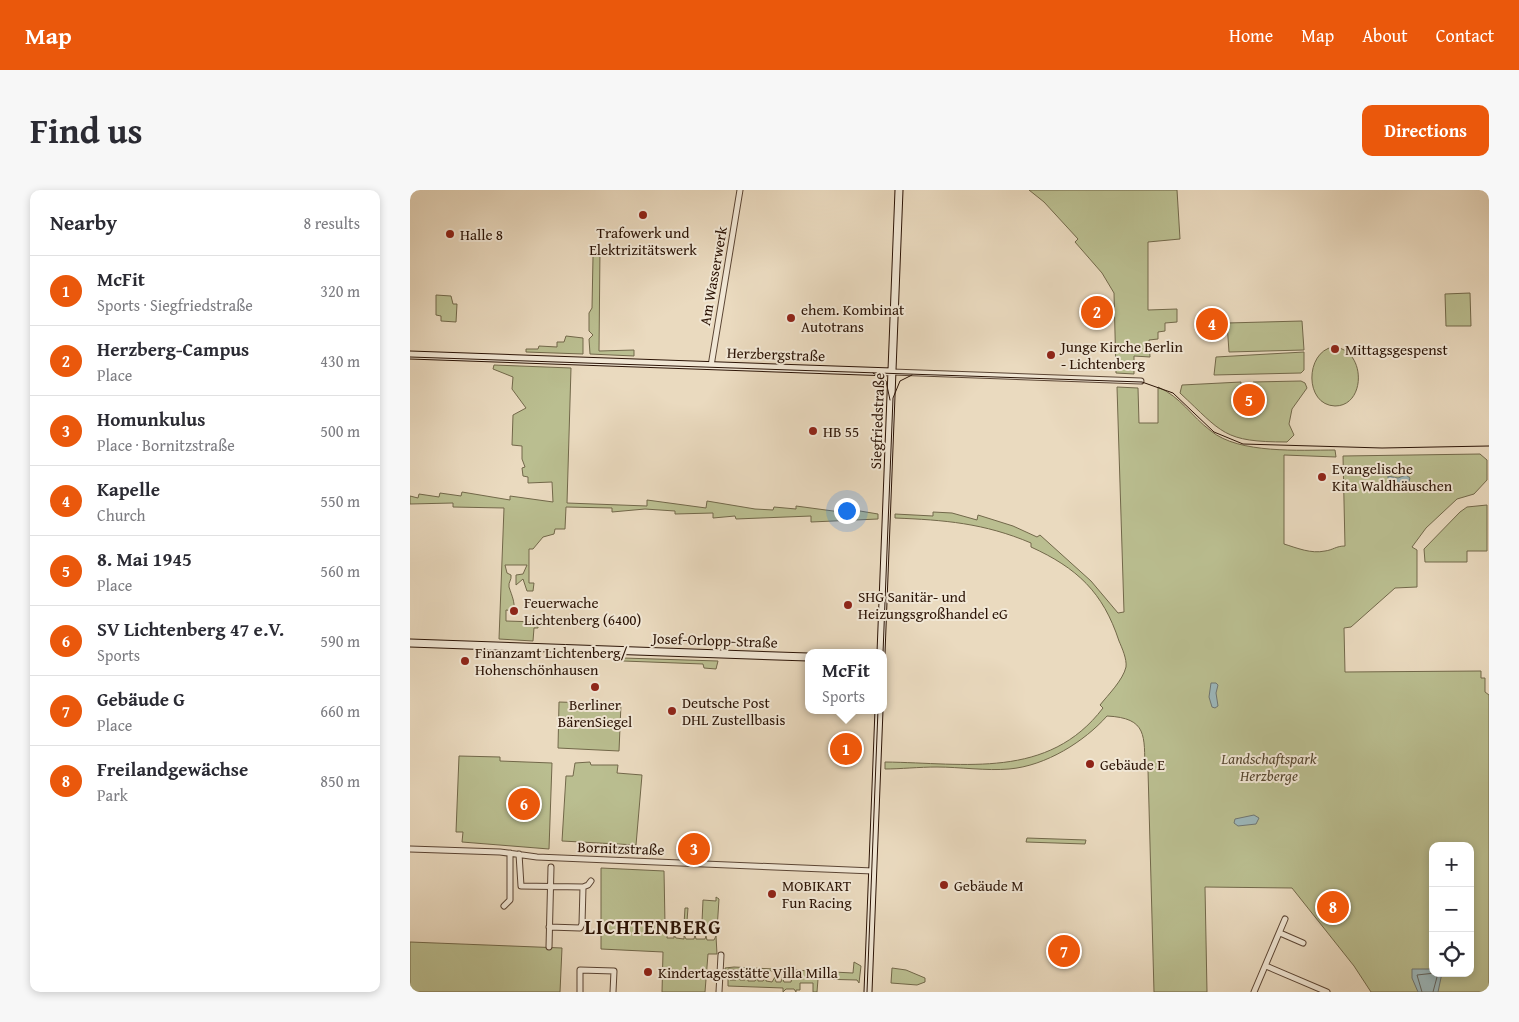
<!DOCTYPE html>
<meta charset="utf-8">
<style>
body{margin:0;font-family:"Gentium Book Plus",serif;background:#f7f7f7;color:#2b2b33}
.controls{position:absolute;right:15px;bottom:15px;display:grid;overflow:hidden;border-radius:10px;box-shadow:0 2px 8px #0003}
.controls button{width:45px;height:45px;display:grid;place-items:center;padding:0;border:0;border-bottom:1px solid #e1e1e2;background:#fff;color:#2b2b33;font:25px sans-serif}
.you{position:absolute;left:436px;top:320px;width:18px;height:18px;margin:-12px;border:4px solid #fff;border-radius:50%;background:#1a73e8;box-shadow:0 0 0 8px #1a73e833}
.badge{display:grid;place-items:center;width:32px;height:32px;border-radius:50%;background:#ea580c;color:#fff;font-size:16px;font-weight:700}
.pin{position:absolute;translate:-50% -50%;border:2px solid #fff;box-shadow:0 1px 5px #0006}
.popup{position:absolute;left:395px;top:459px;width:82px;height:65px;box-sizing:border-box;display:grid;place-content:center;border-radius:10px;background:#fff;filter:drop-shadow(0 1px 4px #0005);font-size:16px;white-space:nowrap;color:#7c7c81}
.popup b{font-size:19px;color:#2b2b33}
.popup::after{content:'';position:absolute;left:50%;top:100%;margin-left:-10px;border:10px solid transparent;border-top-color:#fff}
.list{margin:0;padding:0;list-style:none}
h2{display:flex;justify-content:space-between;align-items:center;height:65px;margin:0;padding:0 20px;font-size:21px}
h2 small{font-size:16px;font-weight:400;color:#7c7c81}
.list li{display:grid;grid-template-columns:32px 1fr auto;gap:15px;align-items:center;box-sizing:border-box;height:70px;padding:0 20px;border-top:1px solid #e1e1e2}
.list b{display:block;font-size:19px;white-space:nowrap}
.list p{margin:0;font-size:16px;white-space:nowrap;color:#7c7c81}
.list em{font-size:16px;font-style:normal;color:#7c7c81}
.icon{flex:none;width:28px;height:28px;fill:none;stroke:currentColor;stroke-width:2;stroke-linecap:round;stroke-linejoin:round}
.map{position:relative;flex:none;width:1079px;height:802px;overflow:hidden;border-radius:10px}
header{display:flex;align-items:center;gap:30px;box-sizing:border-box;height:70px;padding:0 25px;background:#ea580c;color:#fff}
header strong{font-size:24px}
nav{display:flex;gap:28px;margin-inline-start:auto;font-size:18px}
.intro{display:flex;align-items:center;justify-content:space-between;box-sizing:border-box;height:120px;padding:0 30px}
h1{margin:0;font-size:35px}
.button{padding:12px 22px;border-radius:10px;background:#ea580c;color:#fff;font-size:18px;font-weight:700}
main{display:flex;gap:30px;padding:0 30px}
aside{flex:1;background:#fff;border-radius:10px;box-shadow:0 2px 8px #0003}
.map>svg:first-child{display:block}
</style>
<header>
<strong>Map</strong>
<nav><a>Home</a><a>Map</a><a>About</a><a>Contact</a></nav>
</header>
<div class="intro"><h1>Find us</h1><a class="button">Directions</a></div>
<main>
<aside>
<h2>Nearby<small>8 results</small></h2>
<ul class="list">
<li><span class="badge">1</span><div><b>McFit</b><p>Sports · Siegfriedstraße</p></div><em>320 m</em></li>
<li><span class="badge">2</span><div><b>Herzberg-Campus</b><p>Place</p></div><em>430 m</em></li>
<li><span class="badge">3</span><div><b>Homunkulus</b><p>Place · Bornitzstraße</p></div><em>500 m</em></li>
<li><span class="badge">4</span><div><b>Kapelle</b><p>Church</p></div><em>550 m</em></li>
<li><span class="badge">5</span><div><b>8. Mai 1945</b><p>Place</p></div><em>560 m</em></li>
<li><span class="badge">6</span><div><b>SV Lichtenberg 47 e.V.</b><p>Sports</p></div><em>590 m</em></li>
<li><span class="badge">7</span><div><b>Gebäude G</b><p>Place</p></div><em>660 m</em></li>
<li><span class="badge">8</span><div><b>Freilandgewächse</b><p>Park</p></div><em>850 m</em></li>
</ul>
</aside>
<div class="map">
<svg width="1079" height="802" viewBox="0 0 1079 802">
<rect width="100%" height="100%" fill="#eadabf"/>
<filter id="stains"><feTurbulence type="fractalNoise" baseFrequency=".004" numOctaves="4"/><feColorMatrix values="0 0 0 0 .2 0 0 0 0 .09 0 0 0 0 .02 0 0 0 .5 -.17"/></filter>
<radialGradient id="worn" r=".72"><stop offset=".6" stop-color="#630" stop-opacity="0"/><stop offset="1" stop-color="#630" stop-opacity=".3"/></radialGradient>
<path fill="#babe90" stroke="#72684a" fill-rule="evenodd" d="M 619,0 L 767,0 L 770,49 L 738,52 L 738,120 L 767,119 L 767,132 L 755,133 L 755,141 L 748,142 L 748,149 L 739,150 L 740,167 L 724,166 L 724,184 L 706,183 L 704,103 L 692,83 L 665,52 L 668,49 L 634,12 Z
M 190,59 L 189,161 L 224,160 L 224,166 L 180,164 L 179,149 L 183,145 L 179,141 L 179,123 L 182,118 L 183,67 Z
M 1060,103 L 1061,136 L 1036,136 L 1035,104 Z
M 26,105 L 41,106 L 43,114 L 47,114 L 46,132 L 31,131 L 31,126 L 26,125 Z
M 892,131 L 894,160 L 819,162 L 817,133 Z
M 156,146 L 173,148 L 173,164 L 116,162 L 116,159 L 128,159 L 129,156 L 147,157 L 147,152 L 154,152 Z
M 923,157 C 956,158 957,216 925,216 C 894,215 895,162 923,157 Z
M 894,162 L 894,180 L 891,183 L 804,185 L 806,167 Z
M 84,175 L 161,178 L 157,313 L 237,316 L 237,310 L 296,318 L 297,311 L 345,319 L 363,320 L 364,317 L 386,319 L 386,316 L 438,323 L 438,319 L 468,324 L 468,329 L 401,332 L 401,326 L 326,329 L 325,326 L 303,328 L 303,323 L 265,324 L 265,321 L 235,319 L 202,322 L 202,318 L 156,317 L 155,339 L 145,339 L 144,344 L 133,347 L 123,359 L 119,359 L 119,393 L 124,393 L 123,401 L 117,401 L 113,389 L 106,395 L 106,385 L 113,384 L 117,375 L 95,375 L 97,383 L 101,385 C 102,390 98,392 99,397 C 102,406 105,412 104,421 L 96,420 L 96,431 L 128,432 L 128,438 L 124,438 L 123,451 L 89,449 L 94,318 L 43,317 L 43,313 L 0,314 L 0,306 L 8,308 L 9,304 L 29,307 L 30,303 L 51,306 L 52,302 L 100,310 L 100,306 L 143,312 L 142,292 L 118,293 L 118,287 L 113,286 L 112,278 L 115,277 L 112,269 L 112,256 L 102,255 L 103,225 L 116,218 L 102,199 L 103,187 L 83,179 Z
M 891,191 L 895,193 L 897,198 L 882,219 L 879,234 L 884,245 L 877,252 C 813,252 813,243 770,203 L 772,195 L 831,192 L 831,218 L 843,218 L 843,192 Z
M 707,197 L 728,198 L 729,233 L 748,233 L 748,197 C 771,207 781,226 801,241 C 829,264 890,260 925,260 L 926,267 L 874,265 L 874,354 C 887,358 901,364 915,361 C 923,360 926,356 935,356 L 933,266 L 1070,264 L 1077,270 L 1077,290 L 1064,304 L 1047,309 L 1016,338 L 1002,357 L 1007,360 L 1007,397 L 985,398 L 941,437 L 934,438 L 935,482 L 1071,481 L 1071,488 L 1075,488 L 1075,502 L 1079,505 L 1079,802 L 961,802 L 944,776 L 882,698 L 795,697 L 797,802 L 744,802 L 738,580 L 735,580 C 734,546 738,528 697,526 C 675,551 636,576 599,579 C 576,581 550,577 527,577 C 509,577 490,579 475,579 L 475,572 C 556,573 638,590 693,518 L 690,515 C 698,505 713,490 716,477 C 717,469 712,458 709,451 C 693,402 667,378 621,357 L 621,353 C 574,333 534,330 485,328 L 485,324 L 523,326 L 523,322 L 542,323 L 567,330 L 568,325 L 603,336 L 627,347 L 630,345 L 681,391 L 708,423 L 714,422 ZM 1023,656 L 1060,656 L 1060,783 L 1023,783 Z
M 1077,315 L 1077,361 L 1057,361 L 1057,372 L 1015,372 L 1014,359 L 1050,322 L 1057,317 Z
M 213,468 L 308,471 L 306,479 L 294,478 L 293,474 L 213,471 Z
M 149,512 L 211,514 L 209,561 L 148,558 Z
M 49,566 L 90,567 L 90,571 L 142,573 L 139,659 L 52,652 L 53,642 L 46,642 Z
M 180,572 L 181,575 L 208,575 L 207,583 L 232,585 L 226,655 L 152,651 L 156,586 L 163,586 L 165,573 Z
M 617,648 L 676,650 L 675,654 L 616,652 Z
M 191,678 L 254,681 L 255,734 L 258,735 L 257,748 L 264,748 L 264,745 L 266,748 L 274,749 L 274,745 L 276,749 L 284,749 L 285,745 L 286,749 L 295,749 L 296,746 L 297,750 L 304,750 L 306,746 L 307,764 L 298,764 L 295,802 L 252,802 L 253,762 L 191,759 Z
M 306,707 L 309,709 L 307,740 L 304,740 L 304,735 L 274,734 L 275,718 L 278,718 L 277,731 L 292,732 L 293,710 L 306,711 Z
M 0,752 L 152,758 L 150,802 L 0,802 Z
M 444,772 L 451,776 L 449,793 L 447,790 L 408,789 L 407,802 L 403,802 L 403,793 L 390,793 L 390,800 L 386,800 L 386,802 L 384,799 L 376,799 L 373,802 L 373,798 L 318,796 L 318,786 L 320,790 L 326,790 L 329,786 L 330,790 L 335,790 L 338,786 L 338,791 L 345,791 L 348,786 L 348,791 L 353,791 L 356,787 L 356,791 L 362,792 L 365,787 L 366,792 L 371,792 L 372,787 L 374,792 L 381,792 L 382,787 L 391,786 L 388,782 L 318,779 L 320,782 L 315,782 L 315,778 L 324,777 L 443,783 Z
M 482,778 L 496,780 L 515,788 L 515,792 L 507,795 L 481,793 Z"/>
<path fill="#9cb8bc" stroke="#6f7673" d="M 996,285 L 1000,288 L 998,295 L 986,294 L 978,299 L 978,286 L 988,288 Z
M 801,493 L 806,493 L 808,495 L 806,503 L 808,516 L 805,518 L 802,517 L 799,507 Z
M 844,625 L 849,628 L 846,634 L 828,636 L 824,633 L 825,629 Z
M 1002,779 L 1023,779 L 1023,783 L 1032,783 L 1028,802 L 1008,802 L 1002,788 Z"/>
<g fill="none" stroke-linecap="round" stroke-linejoin="round">
<path stroke="#646660" stroke-width="1" d="M 1012,802 L 1007,785 L 1025,783 L 1027,787 L 1023,802"/>
<g stroke="#5b4534" stroke-width="7">
<path id="street" d="M 301,176 L 330,0
M 482,182 L 731,191
M 0,659 L 90,662 L 127,667 L 463,681
M 109,664 L 111,696 L 173,697 L 178,695 L 181,691
M 94,716 L 100,710 L 100,663
M 139,737 L 170,738 L 172,734 L 173,697
M 870,743 L 893,753
M 139,757 L 141,677
M 856,776 L 917,802
M 170,802 L 170,780 L 204,781 L 203,802
M 309,802 L 311,765
M 844,802 L 875,729"/>
</g>
<g stroke="#2b1305" stroke-width="9">
<path id="secondary" d="M 0,165 L 482,182
M 0,453 L 398,467
M 471,463 L 489,0
M 458,802 L 469,520"/>
</g>
<use href="#street" stroke="#f1e7d5" stroke-width="5"/>
<use href="#secondary" stroke="#f1e7d5" stroke-width="7"/>
<path stroke="#2b1305" stroke-width="1" d="M 0,167 L 732,192 L 763,203 L 804,242 L 833,254 L 972,258 L 1079,256
M 463,183 L 476,191 L 480,210
M 473,463 L 483,208 L 490,191 L 502,185
M 457,802 L 468,520"/>
</g>
<g fill="#8f2418" stroke="#f1e7d5" stroke-width="2">
<circle cx="233" cy="25" r="5"/>
<circle cx="40" cy="44" r="5"/>
<circle cx="381" cy="128" r="5"/>
<circle cx="925" cy="159" r="5"/>
<circle cx="641" cy="165" r="5"/>
<circle cx="403" cy="241" r="5"/>
<circle cx="912" cy="287" r="5"/>
<circle cx="438" cy="415" r="5"/>
<circle cx="104" cy="421" r="5"/>
<circle cx="55" cy="471" r="5"/>
<circle cx="185" cy="497" r="5"/>
<circle cx="262" cy="521" r="5"/>
<circle cx="680" cy="574" r="5"/>
<circle cx="534" cy="695" r="5"/>
<circle cx="362" cy="704" r="5"/>
<circle cx="238" cy="782" r="5"/>
</g>
<g text-anchor="middle" dominant-baseline="central" stroke-width="4" stroke-linejoin="round" paint-order="stroke">
<g font-size="15" fill="#2b1305" stroke="#f1e7d5" text-anchor="start">
<text x="233" y="42" text-anchor="middle">Trafowerk und<tspan x="233" dy="17">Elektrizitätswerk</tspan></text>
<text x="50" y="44">Halle 8</text>
<text x="391" y="119">ehem. Kombinat<tspan x="391" dy="17">Autotrans</tspan></text>
<text x="651" y="156">Junge Kirche Berlin<tspan x="651" dy="17">- Lichtenberg</tspan></text>
<text x="935" y="159">Mittagsgespenst</text>
<text x="413" y="241">HB 55</text>
<text x="922" y="278">Evangelische<tspan x="922" dy="17">Kita Waldhäuschen</tspan></text>
<text x="448" y="406">SHG Sanitär- und<tspan x="448" dy="17">Heizungsgroßhandel eG</tspan></text>
<text x="114" y="412">Feuerwache<tspan x="114" dy="17">Lichtenberg (6400)</tspan></text>
<text x="65" y="462">Finanzamt Lichtenberg/<tspan x="65" dy="17">Hohenschönhausen</tspan></text>
<text x="272" y="512">Deutsche Post<tspan x="272" dy="17">DHL Zustellbasis</tspan></text>
<text x="185" y="514" text-anchor="middle">Berliner<tspan x="185" dy="17">BärenSiegel</tspan></text>
<text x="690" y="574">Gebäude E</text>
<text x="372" y="695">MOBIKART<tspan x="372" dy="17">Fun Racing</tspan></text>
<text x="544" y="695">Gebäude M</text>
<text x="248" y="782">Kindertagesstätte Villa Milla</text>
</g>
<g font-size="15" fill="#2b1305" stroke="#f1e7d5">
<text transform="translate(303 86) rotate(-80)">Am Wasserwerk</text>
<text transform="translate(366 164) rotate(2)">Herzbergstraße</text>
<text transform="translate(467 231) rotate(-88)">Siegfriedstraße</text>
<text transform="translate(305 450) rotate(2)">Josef-Orlopp-Straße</text>
<text transform="translate(211 658) rotate(2)">Bornitzstraße</text>
</g>
<g font-size="15" font-style="italic" fill="#56462f" stroke="#f1e7d5">
<text x="859" y="568">Landschaftspark<tspan x="859" dy="17">Herzberge</tspan></text>
</g>
<g font-size="20" font-weight="bold" letter-spacing="1" fill="#2b1305" stroke="#f1e7d5">
<text x="243" y="736">LICHTENBERG</text>
</g>
</g>
<rect width="100%" height="100%" filter="url(#stains)"/>
<rect width="100%" height="100%" fill="url(#worn)"/>
</svg>
<div class="controls">
<button>+</button>
<button>−</button>
<button><svg class="icon" aria-label="locate" viewBox="0 0 24 24"><circle cx="12" cy="12" r="6"/><path d="M12 2v4M12 18v4M2 12h4M18 12h4"/></svg></button>
</div>
<div class="you"></div>
<div class="pin badge" style="left:436px;top:559px">1</div>
<div class="popup"><b>McFit</b>Sports</div>
<div class="pin badge" style="left:687px;top:122px">2</div>
<div class="pin badge" style="left:284px;top:659px">3</div>
<div class="pin badge" style="left:802px;top:134px">4</div>
<div class="pin badge" style="left:839px;top:210px">5</div>
<div class="pin badge" style="left:114px;top:614px">6</div>
<div class="pin badge" style="left:654px;top:761px">7</div>
<div class="pin badge" style="left:923px;top:717px">8</div>
</div>
</main>
